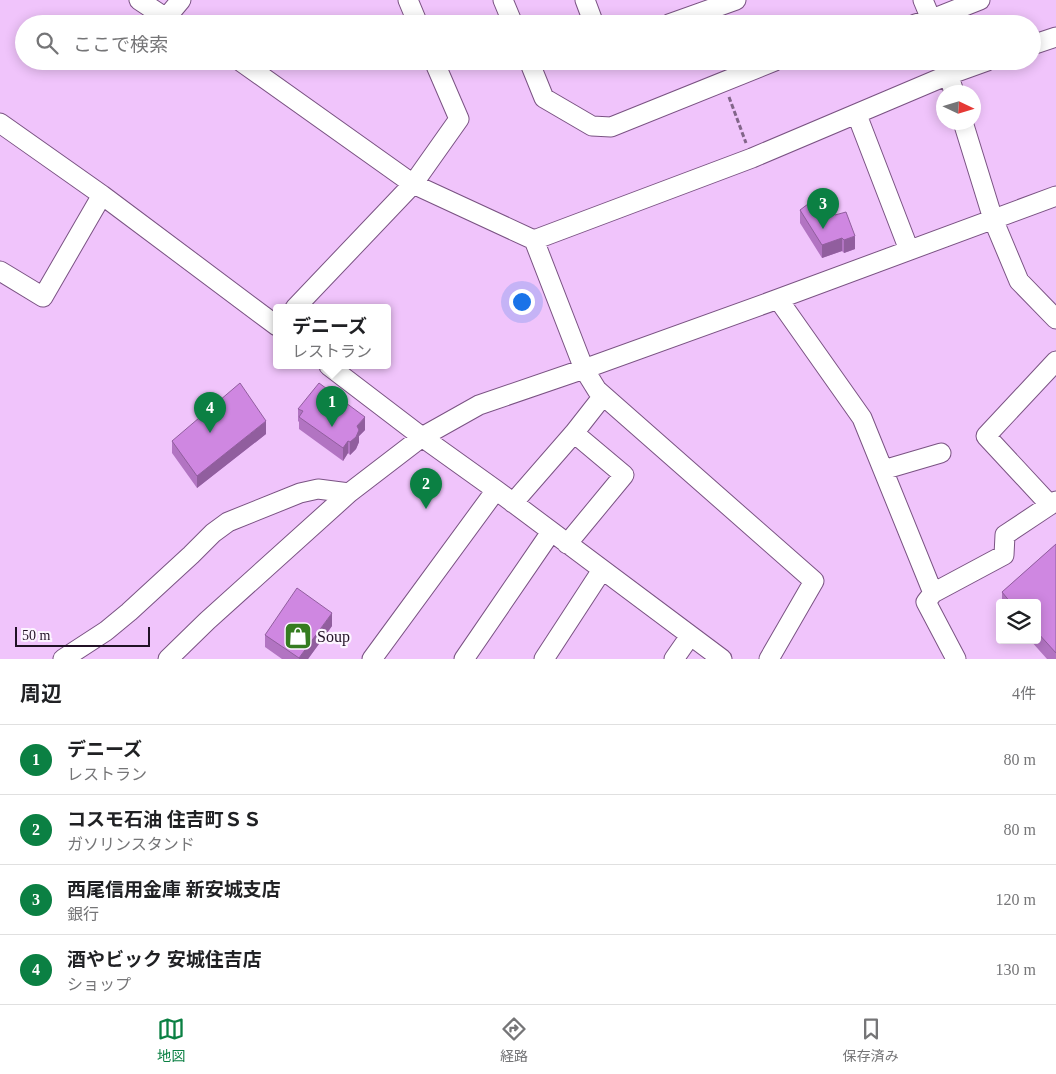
<!DOCTYPE html>
<html lang="ja">
<meta charset="utf-8">
<style>
body{margin:0;font-family:"Times New Roman","Noto Sans JP",serif;background:#f2f2f2;color:#202124}
.controls{position:absolute;right:15px;bottom:15px;display:grid;overflow:hidden;border-radius:5px;box-shadow:0 2px 12px #0003}
.controls button{width:45px;height:45px;display:grid;place-items:center;padding:0;border:0;border-bottom:1px solid #e0e0e0;background:#fff;color:#202124;font:25px sans-serif}
.compass{position:absolute;left:936px;top:85px;width:45px;height:45px;border-radius:50%;background:#fff;box-shadow:0 2px 12px #0003;rotate:94deg}
.scale{position:absolute;left:15px;bottom:12px;width:135px;box-sizing:border-box;padding-left:5px;border:2px solid #211125;border-top:0;font-size:14px;line-height:18px;white-space:nowrap;color:#211125;-webkit-text-stroke:4px #fcf4ff;paint-order:stroke}
.you{position:absolute;left:521px;top:301px;width:18px;height:18px;margin:-12px;border:4px solid #fff;border-radius:50%;background:#1a73e8;box-shadow:0 0 0 8px #1a73e833}
.badge{display:grid;place-items:center;width:32px;height:32px;border-radius:50%;background:#0b8043;color:#fff;font-size:16px;font-weight:700}
.pin{position:absolute;translate:-50% -41px;filter:drop-shadow(0 1px 2px #0008)}
.pin::after{content:'';position:absolute;top:26px;width:18px;height:15px;background:inherit;clip-path:polygon(0 0,100% 0,50% 100%)}
.popup{position:absolute;left:273px;top:304px;width:118px;height:65px;box-sizing:border-box;display:grid;place-content:center;border-radius:5px;background:#fff;filter:drop-shadow(0 1px 4px #0005);font-size:16px;white-space:nowrap;color:#757577}
.popup b{font-size:19px;color:#202124}
.popup::after{content:'';position:absolute;left:50%;top:100%;margin-left:-10px;border:10px solid transparent;border-top-color:#fff}
.list{margin:0;padding:0;list-style:none}
h2{display:flex;justify-content:space-between;align-items:center;height:65px;margin:0;padding:0 20px;font-size:21px}
h2 small{font-size:16px;font-weight:400;color:#757577}
.list li{display:grid;grid-template-columns:32px 1fr auto;gap:15px;align-items:center;box-sizing:border-box;height:70px;padding:0 20px;border-top:1px solid #e0e0e0}
.list b{display:block;font-size:19px;white-space:nowrap}
.list p{margin:0;font-size:16px;white-space:nowrap;color:#757577}
.list em{font-size:16px;font-style:normal;color:#757577}
.icon{flex:none;width:28px;height:28px;fill:none;stroke:currentColor;stroke-width:2;stroke-linecap:round;stroke-linejoin:round}
.map{position:relative;flex:none;width:1056px;height:659px;overflow:hidden}
.search{position:absolute;background:#fff;box-shadow:0 2px 12px #0003;left:15px;right:15px;top:15px;height:55px;display:flex;align-items:center;gap:12px;box-sizing:border-box;padding:0 18px;border-radius:28px;color:#757577;font-size:19px}
.sheet{height:345px;background:#fff}
nav{display:flex;justify-content:space-around;align-items:center;box-sizing:border-box;height:70px;border-top:1px solid #e0e0e0;background:#fff;font-size:14px;color:#757577}
nav a{display:grid;justify-items:center;gap:2px}
nav .on{color:#0b8043}
.map>svg:first-child{display:block}
</style>
<div class="map">
<svg width="1056" height="659" viewBox="0 0 1056 659">
<rect width="100%" height="100%" fill="#f0c4fb"/>
<g fill="none" stroke-linecap="round" stroke-linejoin="round">
<g stroke="#7a5383" stroke-width="21">
<path id="minor" d="M 139,0 L 166,18 L 176,24
M 408,0 L 418,24
M 503,0 L 513,24
M 585,0 L 594,24
M 923,0 L 933,24
M 166,18 L 181,0
M 669,24 L 736,0
M 915,24 L 932,19 L 980,0
M 1032,45 L 1056,37
M 240,61 L 413,184 L 534,240 L 584,369 L 597,390 L 814,581 L 769,659
M 529,61 L 544,98 L 592,126 L 611,127 L 775,61
M 944,61 L 954,92
M 857,115 L 909,250
M 963,122 L 993,219 L 1019,281 L 1056,319
M 0,123 L 102,195 L 277,326
M 534,240 L 752,158 L 948,75 L 987,61
M 0,271 L 43,297 L 102,195
M 778,299 L 862,418 L 933,593 L 1004,555 L 1005,535 L 1056,501
M 295,308 L 413,184 L 459,119 L 434,61
M 329,366 L 422,437 L 496,490 L 722,659
M 883,470 L 941,453
M 513,503 L 574,433 L 603,396
M 1050,505 L 986,436 L 1056,361
M 567,544 L 624,475 L 574,433
M 933,593 L 926,602 L 956,659
M 63,659 L 106,631 L 129,612 L 191,555 L 213,533 L 228,522 L 300,493 L 318,489 L 349,493
M 168,659 L 207,621 L 349,493 L 422,437 L 479,405 L 584,369 L 778,299 L 1056,196
M 372,659 L 496,490
M 464,659 L 551,532
M 544,659 L 602,570
M 674,659 L 690,636"/>
</g>
<path stroke="#826589" stroke-width="3" stroke-dasharray="5 2.5" stroke-linecap="butt" d="M 729,97 L 746,143"/>
<use href="#minor" stroke="#fff" stroke-width="19"/>
</g>
<path fill="#b274c2" d="M 800,210 L 835,215 L 855,249 L 844,253 L 842,251 L 822,258 L 800,223 Z
M 298,409 L 365,430 L 359,436 L 359,442 L 356,449 L 350,455 L 348,453 L 343,461 L 299,429 L 299,422 L 298,421 Z
M 266,434 L 197,488 L 172,453 L 172,441 Z
M 1056,544 L 1056,659 L 1047,659 L 1030,640 L 1037,640 L 1037,603 L 1002,603 L 1002,592 Z
M 332,626 L 308,659 L 282,659 L 265,647 L 265,635 Z"/>
<path fill="#915e9e" d="M 855,236 L 855,249 L 844,253 L 844,240 Z
M 842,238 L 842,251 L 822,258 L 822,245 Z
M 365,417 L 365,430 L 359,436 L 359,442 L 356,449 L 350,455 L 350,442 L 357,426 Z
M 266,421 L 266,434 L 197,488 L 197,476 Z
M 348,441 L 348,453 L 343,461 L 343,448 Z
M 332,613 L 332,626 L 308,659 L 299,659 L 299,658 Z"/>
<path fill="#cf87e1" stroke="#915e9e" d="M 828,195 L 835,215 L 846,212 L 855,236 L 844,240 L 842,238 L 822,245 L 800,210 L 812,201 Z
M 240,383 L 266,421 L 197,476 L 172,441 Z
M 319,383 L 365,417 L 357,426 L 359,430 L 356,437 L 350,442 L 348,441 L 343,448 L 299,417 L 303,411 L 298,409 Z
M 1056,544 L 1056,653 L 1037,632 L 1037,603 L 1011,603 L 1002,592 Z
M 297,588 L 332,613 L 299,658 L 265,635 Z"/>
<defs>
<g id="shop-square" transform="scale(1.4375)"><rect x="-9" y="-9" width="18" height="18" rx="4" fill="#357c20" stroke="#fcf4ff"/><path d="M-5-2.5h2.3a2.7 3.5 0 0 1 5.4 0H5L5.5 6h-11ZM-1.5-2.5h3a1.5 2.3 0 0 0-3 0Z" fill="#fff"/></g>
</defs>
<g fill-rule="evenodd">
<use href="#shop-square" x="298" y="636"/>
</g>
<g text-anchor="middle" dominant-baseline="central" stroke-width="4.5" stroke-linejoin="round" paint-order="stroke">
<g font-size="16" fill="#211125" stroke="#fcf4ff" text-anchor="start">
<text x="317" y="636">Soup</text>
</g>
</g>
</svg>
<div class="controls">
<button><svg class="icon" aria-label="layers" viewBox="0 0 24 24"><path d="M12 4l9 5-9 5-9-5zM3 14l9 5 9-5"/></svg></button>
</div>
<svg class="compass" viewBox="-18 -18 36 36"><path d="M0-13l5 13h-10z" fill="#e53935"/><path d="M0 13l5-13h-10z" fill="#757577"/></svg>
<div class="scale">50 m</div>
<div class="you"></div>
<div class="pin badge" style="left:332px;top:427px">1</div>
<div class="popup"><b>デニーズ</b>レストラン</div>
<div class="pin badge" style="left:426px;top:509px">2</div>
<div class="pin badge" style="left:823px;top:229px">3</div>
<div class="pin badge" style="left:210px;top:433px">4</div>
<div class="search"><svg class="icon" aria-label="search" viewBox="0 0 24 24"><circle cx="10" cy="10" r="6"/><path d="M15 15l6 6"/></svg>ここで検索</div>
</div>
<section class="sheet">
<h2>周辺<small>4件</small></h2>
<ul class="list">
<li><span class="badge">1</span><div><b>デニーズ</b><p>レストラン</p></div><em>80 m</em></li>
<li><span class="badge">2</span><div><b>コスモ石油 住吉町ＳＳ</b><p>ガソリンスタンド</p></div><em>80 m</em></li>
<li><span class="badge">3</span><div><b>西尾信用金庫 新安城支店</b><p>銀行</p></div><em>120 m</em></li>
<li><span class="badge">4</span><div><b>酒やビック 安城住吉店</b><p>ショップ</p></div><em>130 m</em></li>
</ul>
</section>
<nav>
<a class="on"><svg class="icon" aria-label="map" viewBox="0 0 24 24"><path d="M3 6l6-2 6 2 6-2v14l-6 2-6-2-6 2zM9 4v14M15 6v14"/></svg>地図</a>
<a><svg class="icon" aria-label="directions" viewBox="0 0 24 24"><path d="M12 3l9 9-9 9-9-9zM9 14v-3h6M13 9l2 2-2 2"/></svg>経路</a>
<a><svg class="icon" aria-label="saved" viewBox="0 0 24 24"><path d="M7 4h10v16l-5-4-5 4z"/></svg>保存済み</a>
</nav>
